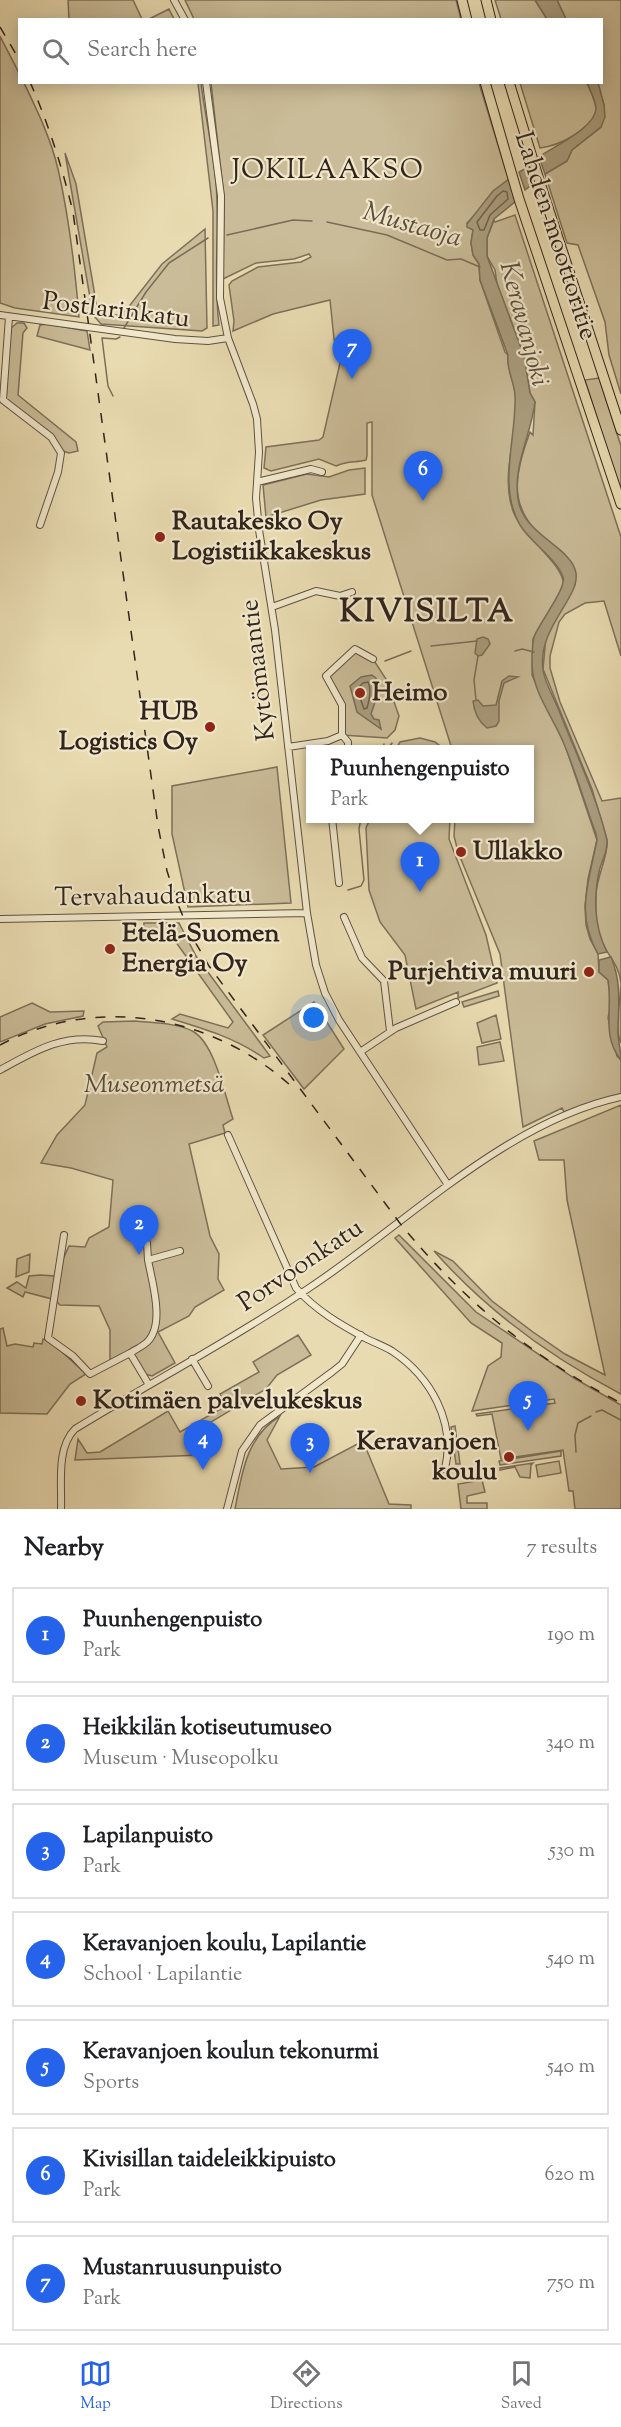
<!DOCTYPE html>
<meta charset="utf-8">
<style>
body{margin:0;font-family:"Sorts Mill Goudy",serif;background:#f2f2f2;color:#202124}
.you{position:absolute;left:314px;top:1018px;width:21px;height:21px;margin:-15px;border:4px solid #fff;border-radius:50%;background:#1a73e8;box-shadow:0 0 0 9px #1a73e833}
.badge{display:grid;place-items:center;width:39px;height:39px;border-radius:50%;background:#2563eb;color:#fff;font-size:20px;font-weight:700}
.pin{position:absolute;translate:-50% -50px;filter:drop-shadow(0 2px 3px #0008)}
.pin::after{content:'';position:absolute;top:32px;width:21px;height:18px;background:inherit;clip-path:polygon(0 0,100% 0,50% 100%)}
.popup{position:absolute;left:306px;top:745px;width:228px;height:78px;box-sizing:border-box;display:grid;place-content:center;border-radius:0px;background:#fff;filter:drop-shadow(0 2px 4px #0005);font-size:20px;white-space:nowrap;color:#757577}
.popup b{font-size:22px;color:#202124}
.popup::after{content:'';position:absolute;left:50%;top:100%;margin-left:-12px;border:12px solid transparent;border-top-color:#fff}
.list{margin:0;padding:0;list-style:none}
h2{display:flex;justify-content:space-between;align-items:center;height:78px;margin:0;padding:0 24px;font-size:26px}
h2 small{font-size:20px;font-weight:400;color:#757577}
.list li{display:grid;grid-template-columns:39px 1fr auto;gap:18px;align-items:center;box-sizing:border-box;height:96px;margin:0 12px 12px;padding:0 12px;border:2px solid #e0e0e0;border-radius:0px}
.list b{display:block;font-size:22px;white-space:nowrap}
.list p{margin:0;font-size:20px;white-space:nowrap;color:#757577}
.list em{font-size:20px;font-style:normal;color:#757577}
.icon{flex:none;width:33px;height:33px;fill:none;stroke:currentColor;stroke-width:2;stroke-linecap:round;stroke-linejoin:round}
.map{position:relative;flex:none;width:621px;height:1509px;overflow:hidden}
.search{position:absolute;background:#fff;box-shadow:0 3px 15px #0003;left:18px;right:18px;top:18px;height:66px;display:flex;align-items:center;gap:15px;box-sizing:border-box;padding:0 21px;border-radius:0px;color:#757577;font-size:22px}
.sheet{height:834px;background:#fff}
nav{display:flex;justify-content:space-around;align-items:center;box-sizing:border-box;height:84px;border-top:2px solid #e0e0e0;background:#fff;font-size:16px;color:#757577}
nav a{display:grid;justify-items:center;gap:3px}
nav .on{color:#2563eb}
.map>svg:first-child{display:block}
</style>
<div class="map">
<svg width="621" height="1509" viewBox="0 0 621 1509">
<rect width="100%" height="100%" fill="#e9dbb1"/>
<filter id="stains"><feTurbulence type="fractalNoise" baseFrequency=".00333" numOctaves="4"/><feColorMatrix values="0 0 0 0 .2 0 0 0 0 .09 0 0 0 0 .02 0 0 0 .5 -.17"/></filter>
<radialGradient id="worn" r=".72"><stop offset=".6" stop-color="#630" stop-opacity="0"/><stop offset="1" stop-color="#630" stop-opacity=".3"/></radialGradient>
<path fill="#cabc98" stroke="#7d705a" stroke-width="1.5" d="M 68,0 L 133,0 L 142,19 L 69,19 Z
M 185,0 L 456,0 L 461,19 L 194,19 Z
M 495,0 L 535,0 L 547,19 L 501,19 Z
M 557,0 L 621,0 L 621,394 L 609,355 L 605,322 L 578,245 L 567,243 L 545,174 L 567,161 L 572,150 L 601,127 L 604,105 L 598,83 L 602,82 L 602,20 L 566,19 Z
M 169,9 L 174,19 L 149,19 Z
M 0,36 L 19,73 L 20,82 L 24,83 C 37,110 51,139 58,169 C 69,217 75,268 79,317 L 15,308 L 0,303 Z
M 198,83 L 201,83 C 205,116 213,149 216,183 C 220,230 213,278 219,325 L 213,326 L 213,211 Z
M 211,83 L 479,83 L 509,181 L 467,223 L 473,230 L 471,243 L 473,255 L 479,264 L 480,280 L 505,352 L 508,355 C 507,368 513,379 515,391 C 521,430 499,472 513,511 C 523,538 563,562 564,586 L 533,639 L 532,675 L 565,745 L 597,840 L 588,879 L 585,906 L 586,925 L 590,939 L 598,954 L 599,972 L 608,980 L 611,1003 L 608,1018 L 617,1056 L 621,1060 L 621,1094 L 564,1112 L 562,1108 L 523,1127 L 500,954 L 458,852 L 454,836 L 455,819 L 530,818 L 530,750 L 452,749 L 372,495 L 372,422 L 367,423 L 367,456 L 366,460 C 356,463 348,460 336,466 L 319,459 L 271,471 L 264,468 L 266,447 L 319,440 L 323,437 L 340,363 L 334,339 L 330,300 L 273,314 L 233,331 L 234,321 L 229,285 L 232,281 L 258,267 L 301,262 L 311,257 L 309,254 L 294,259 L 256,263 L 223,279 L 224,198 Z
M 520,83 L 587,83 C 590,90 596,101 596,110 C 594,130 557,146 540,148 Z
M 65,153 L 76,184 L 97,308 L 104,315 L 118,315 L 127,309 L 162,264 L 205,229 L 207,328 L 202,331 L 101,324 L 93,315 Z
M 515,215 L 621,537 L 621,656 L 604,601 L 585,603 L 565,614 L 559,622 L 550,656 L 550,668 L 560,702 L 602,801 L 621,798 L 621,1043 C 613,1025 621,1002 621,983 C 619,961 602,951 597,930 C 595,919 596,905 596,894 C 597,876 609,854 607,840 L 592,789 L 543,669 L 546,636 L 575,585 C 572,576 570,561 565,555 C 558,547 547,542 539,534 C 507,503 516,470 530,432 L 533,435 L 535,402 L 530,393 L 524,356 L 497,284 L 495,270 L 487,256 L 487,238 L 494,220 L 495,222 Z
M 17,323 L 24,323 L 27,328 L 23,333 L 18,395 L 76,442 L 78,451 L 69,453 L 63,451 L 6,399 L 10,329 Z
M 47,324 L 87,331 L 90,350 L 37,336 L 40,325 Z
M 599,378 L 621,446 L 621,493 L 585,380 Z
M 365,468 L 365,494 L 321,500 L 266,517 L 263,485 L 307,474 L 329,477 L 349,470 Z
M 355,649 L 373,659 L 386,679 L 399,716 L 395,730 L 387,738 L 342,735 L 342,705 L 326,676 Z
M 420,738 L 435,742 L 444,749 L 396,749 L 400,742 Z
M 277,767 L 291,903 L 188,907 L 172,834 L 172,786 Z
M 370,819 L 450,819 L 449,839 L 486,935 L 497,983 L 458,998 L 458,992 L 416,1009 L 405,955 L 380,922 L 369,890 L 366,828 Z
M 144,923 L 179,923 L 196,956 L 270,1056 L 264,1058 C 235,1038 205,1029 172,1019 L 180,1014 L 228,1028 L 233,1022 L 173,938 L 165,932 L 143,931 Z
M 498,991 L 499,996 L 464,1007 L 462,1002 Z
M 314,1002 L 344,1049 L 304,1089 L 263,1035 Z
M 32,1003 L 50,1012 L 84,1011 L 83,1016 L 45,1024 L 0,1042 L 0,1017 Z
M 496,1015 L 501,1039 L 482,1043 L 477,1023 Z
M 135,1021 C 153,1023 179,1023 194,1032 C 215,1045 225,1096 233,1119 L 223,1125 L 225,1133 L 189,1144 L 210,1236 L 219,1254 L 218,1279 L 224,1290 L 195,1307 L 189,1316 L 158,1332 L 175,1363 L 152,1376 L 145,1374 L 131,1350 L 110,1361 L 110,1330 L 99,1306 L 60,1305 L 55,1300 L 59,1268 L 69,1246 L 85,1247 L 89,1238 L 109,1227 L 113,1180 L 71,1168 L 41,1163 L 57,1135 L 85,1105 L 97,1053 L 107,1047 L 98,1026 L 103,1022 Z
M 500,1042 L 504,1061 L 479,1065 L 477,1047 Z
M 621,1105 L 621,1394 C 550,1357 487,1311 434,1251 L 453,1261 L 492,1301 L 533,1332 L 565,1354 L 605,1375 L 567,1200 L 564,1160 L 539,1160 L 534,1141 Z
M 399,1235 L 476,1312 L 574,1378 L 621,1405 L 621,1509 L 575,1509 L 573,1491 L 569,1491 L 563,1450 L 501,1459 L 492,1414 L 477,1416 L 476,1414 L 555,1403 L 554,1399 L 472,1411 L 488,1366 L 501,1357 L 502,1343 L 471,1323 L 395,1238 Z
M 30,1254 L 29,1272 L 16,1277 L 17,1259 Z
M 40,1275 L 55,1276 L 52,1299 L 25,1292 L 23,1297 L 7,1288 L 17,1282 L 26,1288 L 29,1276 Z
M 3,1328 L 7,1346 L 15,1344 L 33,1347 L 34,1343 L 42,1344 L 43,1339 L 49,1340 L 86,1374 L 70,1384 L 47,1414 L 0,1413 L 0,1329 Z
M 298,1335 L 311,1355 L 277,1375 L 266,1389 L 191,1434 L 201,1455 L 75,1460 L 78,1439 L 87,1453 L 100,1452 L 168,1411 L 180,1432 L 226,1406 L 220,1394 L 259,1372 L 253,1362 Z
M 280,1416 L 267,1440 L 281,1469 L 314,1467 L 363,1441 L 389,1504 L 411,1505 L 411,1509 L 235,1509 C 242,1473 246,1437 280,1416 Z
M 455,1426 L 460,1464 L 456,1464 L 451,1427 Z
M 561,1451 L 561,1456 L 500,1465 L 499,1461 Z
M 559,1461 L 561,1473 L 538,1477 L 536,1465 Z
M 533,1463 L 531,1465 L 530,1478 L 520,1477 L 515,1467 L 500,1470 L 500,1468 Z
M 482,1480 L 485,1492 L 467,1496 L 467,1503 L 487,1503 L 487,1509 L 461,1509 L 458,1484 Z"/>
<path fill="#aa9d7e" stroke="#796d57" stroke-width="1.5" d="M 535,0 L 557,0 L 566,19 L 547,19 Z
M 587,83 L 598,83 L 604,105 L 605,117 L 601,127 L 572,150 L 567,161 L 545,174 L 539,157 C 554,146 594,129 596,109 C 596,101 590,90 587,83 Z
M 530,166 L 535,182 L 525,190 L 519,172 Z
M 509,179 L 516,201 L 494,219 L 487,238 L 487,256 L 524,356 L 530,393 L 535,402 C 531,435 513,465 518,499 C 523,535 572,547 576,573 C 580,598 537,628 543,670 C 545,683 553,696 558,708 C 575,752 596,794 607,840 C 608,851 603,858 600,868 C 593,896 594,927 607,952 L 598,954 C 575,914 589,882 597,840 L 596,834 C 585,804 576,773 564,744 C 554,719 532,691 532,664 C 532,656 532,645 534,637 C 539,623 567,588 563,577 C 557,559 530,542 520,525 C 497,485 517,437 515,395 C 514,381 506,369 508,355 L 480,280 L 479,264 L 473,255 L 471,243 L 473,230 L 467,227 L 467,224 L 493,191 Z
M 483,637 L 488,639 L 490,644 L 482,655 L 478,656 L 475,653 L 477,639 Z
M 372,675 L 376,678 L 375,702 L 371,714 L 374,719 L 379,720 L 381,729 L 357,712 L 350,686 L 361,677 Z
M 509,676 L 518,677 L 504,683 L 499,701 L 499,721 L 496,726 L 487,728 C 478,721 474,712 473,701 L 478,700 L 483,706 L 496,705 L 502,681 Z
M 611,957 C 621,981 619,1001 618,1027 C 617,1038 621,1049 621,1060 C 601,1036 613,1008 608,980 L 599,972 L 599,960 Z"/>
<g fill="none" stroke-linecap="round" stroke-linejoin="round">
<path stroke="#6d604d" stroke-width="1.5" d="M 503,191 L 507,192 L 508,199 L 490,215 L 484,230 L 480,230 L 477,222 L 497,196 Z
M 368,682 C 372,689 369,701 367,708 L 364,709 L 357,689 L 363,683 Z"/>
<path stroke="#796d57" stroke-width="1.5" d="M 327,222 L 387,235 L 447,260 L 461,259 L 480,267
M 227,235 L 293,220 L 312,221
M 124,328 L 146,292 L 169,263 L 208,238
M 113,396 L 108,386 L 102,338 L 116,339 L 120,337
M 431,646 L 477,641
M 515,651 L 522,649 L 534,652
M 385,661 L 411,651
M 476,700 L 474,680 L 478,656
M 383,750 L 384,744
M 387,750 L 392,743
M 348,890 L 361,886 L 364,880 L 359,829 L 361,818
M 596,1412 L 602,1410 L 621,1420
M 576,1452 L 575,1435 L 578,1423 L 591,1416"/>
<g stroke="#5e5241" stroke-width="8">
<path id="minor" d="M 174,0 L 185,20
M 206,82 L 221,196 L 220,298 L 228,338 L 253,404 L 257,419 L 259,452 L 256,498 L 259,530 L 275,630 L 307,913 L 316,965 L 325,993 L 339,1020 L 448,1185
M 0,315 L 175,339 L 208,341 L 228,338
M 9,317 L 3,400 L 51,437 L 61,453 L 58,472 L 40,525
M 257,482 L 311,469 L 322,472
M 272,607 L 316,591 L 340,596 L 352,592
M 342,735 L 348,742 L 348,750
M 288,747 L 328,741 L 342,735 L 342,705 L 326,676 L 355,649 L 373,659
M 332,818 L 339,883
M 344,917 L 362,958 L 384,981 L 390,1031
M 0,919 L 307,913
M 360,1052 L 396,1028 L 456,1002
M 0,1070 C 33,1052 63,1033 103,1041
M 228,1135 L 296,1288 C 315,1310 341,1325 367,1339 C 375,1343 384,1346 392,1351 C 431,1377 456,1422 445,1469
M 64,1235 L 48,1338 L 73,1356 L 90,1374 L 130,1353 L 149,1385
M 147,1243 L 148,1260
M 130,1353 C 135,1350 141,1347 146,1343 C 166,1326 152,1282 148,1260 L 180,1251
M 192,1359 L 208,1386
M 61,1509 C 62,1484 56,1448 75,1429 C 153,1381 234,1339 309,1288 C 406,1224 505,1122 621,1097
M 227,1509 L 242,1451 L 260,1425 L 332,1372 L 342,1364 L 361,1335"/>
</g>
<g stroke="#30241c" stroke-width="11">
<path id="highway" d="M 462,0 L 467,20
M 486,0 L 491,20
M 485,82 L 519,199 L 621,504
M 509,82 L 540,183 L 621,430"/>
</g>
<use href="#minor" stroke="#f1e8cc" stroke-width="6"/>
<use href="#highway" stroke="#e9dbb1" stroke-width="9"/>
<path stroke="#30241c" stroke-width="1.5" stroke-dasharray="10 10" stroke-linecap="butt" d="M 0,27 L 20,61
M 30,82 C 49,125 62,167 73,212 L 158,826 L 167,871 L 177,902 L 190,933 L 209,966 L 399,1222 C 460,1298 534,1359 621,1403
M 0,1045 C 96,994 211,1015 290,1085"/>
</g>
<g fill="#8f2418" stroke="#f1e8cc" stroke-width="2">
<circle cx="160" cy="537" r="6"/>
<circle cx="360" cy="693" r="6"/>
<circle cx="210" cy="727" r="6"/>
<circle cx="461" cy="852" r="6"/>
<circle cx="110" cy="949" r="6"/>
<circle cx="589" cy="972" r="6"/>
<circle cx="81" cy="1401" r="6"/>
<circle cx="509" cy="1457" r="6"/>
</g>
<g text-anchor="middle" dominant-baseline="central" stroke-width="4.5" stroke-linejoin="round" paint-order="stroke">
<g font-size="26" fill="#30241c" stroke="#f1e8cc">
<text transform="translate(555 236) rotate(72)">Lahden moottoritie</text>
<text transform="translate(116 311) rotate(7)">Postlarinkatu</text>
<text transform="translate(259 670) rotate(-97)">Kytömaantie</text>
<text transform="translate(153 897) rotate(-1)">Tervahaudankatu</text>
<text transform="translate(301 1266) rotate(-34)">Porvoonkatu</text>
</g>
<g font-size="26" font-weight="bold" fill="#30241c" stroke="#f1e8cc" text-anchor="start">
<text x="172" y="522">Rautakesko Oy<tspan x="172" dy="30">Logistiikkakeskus</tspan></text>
<text x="372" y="693">Heimo</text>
<text x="198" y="712" text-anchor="end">HUB<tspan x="198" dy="30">Logistics Oy</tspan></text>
<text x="473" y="852">Ullakko</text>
<text x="122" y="934">Etelä-Suomen<tspan x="122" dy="30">Energia Oy</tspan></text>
<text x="577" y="972" text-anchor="end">Purjehtiva muuri</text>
<text x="93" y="1401">Kotimäen palvelukeskus</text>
<text x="497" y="1442" text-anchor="end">Keravanjoen<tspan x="497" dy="30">koulu</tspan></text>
</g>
<g font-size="26" font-style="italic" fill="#564a3b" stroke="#f1e8cc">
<text x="154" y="1085">Museonmetsä</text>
</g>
<g font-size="27" letter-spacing="1.5" fill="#30241c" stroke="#f1e8cc">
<text x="328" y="171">JOKILAAKSO</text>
</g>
<g font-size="27" font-style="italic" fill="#5b4e3e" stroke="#f1e8cc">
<text transform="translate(412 226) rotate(16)">Mustaoja</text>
<text transform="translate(523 324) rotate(75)">Keravanjoki</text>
</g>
<g font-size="32" font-weight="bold" letter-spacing="1.5" fill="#30241c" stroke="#f1e8cc">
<text x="427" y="613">KIVISILTA</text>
</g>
</g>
<rect width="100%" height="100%" filter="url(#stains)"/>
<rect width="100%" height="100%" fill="url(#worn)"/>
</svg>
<div class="you"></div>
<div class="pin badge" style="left:420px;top:892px">1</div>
<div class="popup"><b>Puunhengenpuisto</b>Park</div>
<div class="pin badge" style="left:139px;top:1255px">2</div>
<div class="pin badge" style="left:310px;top:1473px">3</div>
<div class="pin badge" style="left:203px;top:1470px">4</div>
<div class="pin badge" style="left:528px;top:1431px">5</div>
<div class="pin badge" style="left:423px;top:501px">6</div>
<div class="pin badge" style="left:352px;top:379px">7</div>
<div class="search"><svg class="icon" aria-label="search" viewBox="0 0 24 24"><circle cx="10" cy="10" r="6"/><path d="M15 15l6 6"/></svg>Search here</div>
</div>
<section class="sheet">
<h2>Nearby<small>7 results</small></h2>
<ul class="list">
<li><span class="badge">1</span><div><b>Puunhengenpuisto</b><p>Park</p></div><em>190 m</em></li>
<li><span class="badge">2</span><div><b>Heikkilän kotiseutumuseo</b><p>Museum · Museopolku</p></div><em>340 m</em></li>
<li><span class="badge">3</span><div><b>Lapilanpuisto</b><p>Park</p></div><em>530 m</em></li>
<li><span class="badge">4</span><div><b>Keravanjoen koulu, Lapilantie</b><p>School · Lapilantie</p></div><em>540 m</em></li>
<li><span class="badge">5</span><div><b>Keravanjoen koulun tekonurmi</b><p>Sports</p></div><em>540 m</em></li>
<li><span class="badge">6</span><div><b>Kivisillan taideleikkipuisto</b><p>Park</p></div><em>620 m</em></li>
<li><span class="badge">7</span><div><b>Mustanruusunpuisto</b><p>Park</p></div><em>750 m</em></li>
</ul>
</section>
<nav>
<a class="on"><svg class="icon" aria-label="map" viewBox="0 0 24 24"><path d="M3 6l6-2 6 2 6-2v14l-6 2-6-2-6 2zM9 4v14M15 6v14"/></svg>Map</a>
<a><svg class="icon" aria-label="directions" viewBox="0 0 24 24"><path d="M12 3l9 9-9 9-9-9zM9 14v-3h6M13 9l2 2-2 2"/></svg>Directions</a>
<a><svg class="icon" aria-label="saved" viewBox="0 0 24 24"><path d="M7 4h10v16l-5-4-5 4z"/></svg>Saved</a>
</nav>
